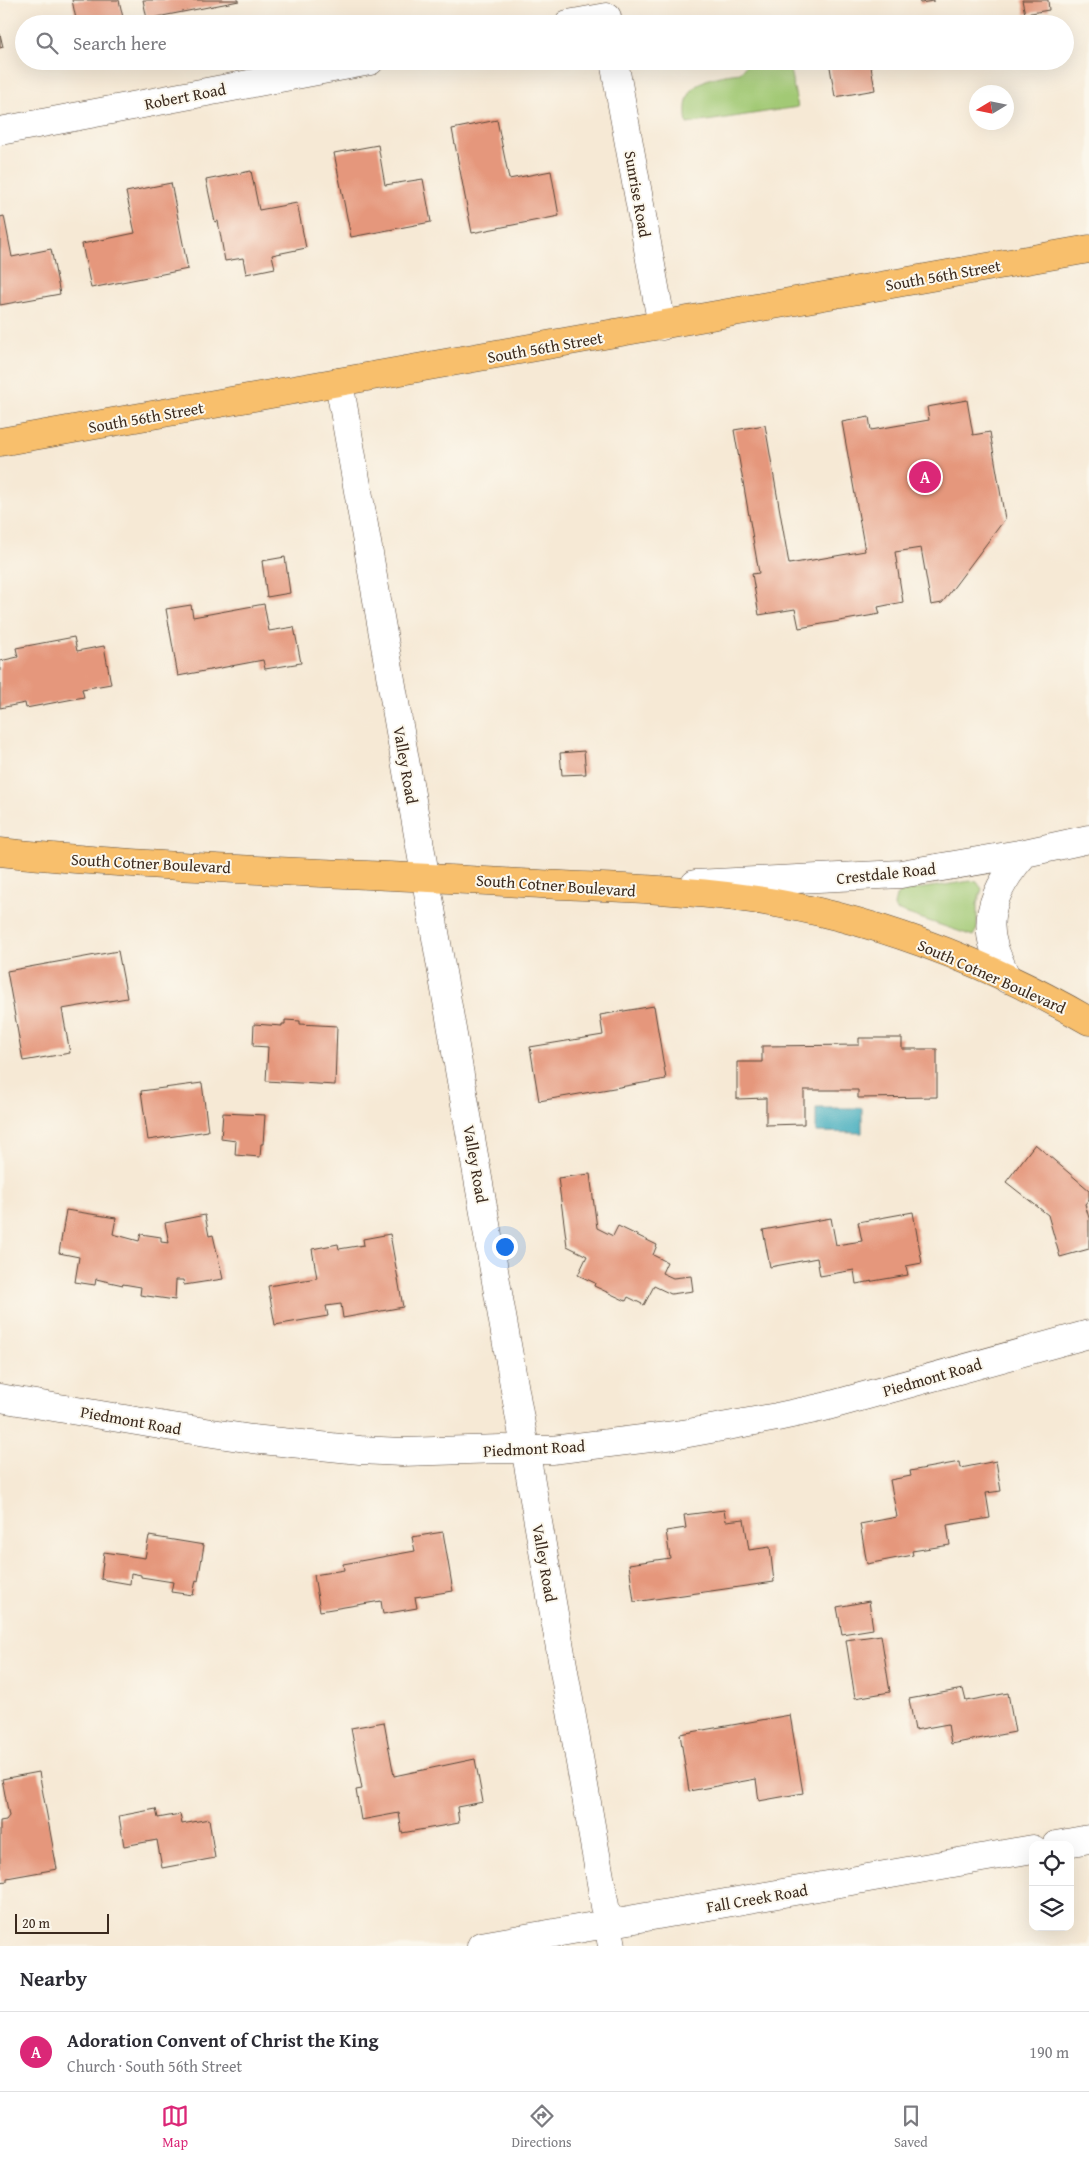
<!DOCTYPE html>
<meta charset="utf-8">
<style>
body{margin:0;font-family:"Gentium Book Plus",serif;background:#f7f7f7;color:#2b2b33}
.controls{position:absolute;right:15px;bottom:15px;display:grid;overflow:hidden;border-radius:10px;box-shadow:0 5px 20px #0002}
.controls button{width:45px;height:45px;display:grid;place-items:center;padding:0;border:0;border-bottom:1px solid #e1e1e2;background:#fff;color:#2b2b33;font:25px sans-serif}
.compass{position:absolute;left:969px;top:85px;width:45px;height:45px;border-radius:50%;background:#fff;box-shadow:0 5px 20px #0002;rotate:260deg}
.scale{position:absolute;left:15px;bottom:12px;width:94px;box-sizing:border-box;padding-left:5px;border:2px solid #3b2a1e;border-top:0;font-size:14px;line-height:18px;white-space:nowrap;color:#3b2a1e;-webkit-text-stroke:4px #fbf7ec;paint-order:stroke}
.you{position:absolute;left:504px;top:1246px;width:18px;height:18px;margin:-12px;border:4px solid #fff;border-radius:50%;background:#1a73e8;box-shadow:0 0 0 8px #1a73e833}
.badge{display:grid;place-items:center;width:32px;height:32px;border-radius:50%;background:#db2777;color:#fff;font-size:16px;font-weight:700}
.pin{position:absolute;translate:-50% -50%;border:2px solid #fff;box-shadow:0 1px 5px #0006}
.list{margin:0;padding:0;list-style:none}
h2{display:flex;justify-content:space-between;align-items:center;height:65px;margin:0;padding:0 20px;font-size:21px}
h2 small{font-size:16px;font-weight:400;color:#7c7c81}
.list li{display:grid;grid-template-columns:32px 1fr auto;gap:15px;align-items:center;box-sizing:border-box;height:80px;padding:0 20px;border-top:1px solid #e1e1e2}
.list b{display:block;font-size:19px;white-space:nowrap}
.list p{margin:0;font-size:16px;white-space:nowrap;color:#7c7c81}
.list em{font-size:16px;font-style:normal;color:#7c7c81}
.icon{flex:none;width:28px;height:28px;fill:none;stroke:currentColor;stroke-width:2;stroke-linecap:round;stroke-linejoin:round}
.map{position:relative;flex:none;width:1089px;height:1946px;overflow:hidden}
.search{position:absolute;background:#fff;box-shadow:0 5px 20px #0002;left:15px;right:15px;top:15px;height:55px;display:flex;align-items:center;gap:12px;box-sizing:border-box;padding:0 18px;border-radius:28px;color:#7c7c81;font-size:19px}
.sheet{height:145px;background:#fff}
nav{display:flex;justify-content:space-around;align-items:center;box-sizing:border-box;height:70px;border-top:1px solid #e1e1e2;background:#fff;font-size:14px;color:#7c7c81}
nav a{display:grid;justify-items:center;gap:2px}
nav .on{color:#db2777}
.map>svg:first-child{display:block}
</style>
<div class="map">
<svg width="1089" height="1946" viewBox="0 0 1089 1946">
<rect width="100%" height="100%" fill="#fbf7ec"/>
<filter id="ink" filterUnits="userSpaceOnUse"><feTurbulence type="fractalNoise" baseFrequency=".02" numOctaves="2"/><feDisplacementMap in="SourceGraphic" scale="10" xChannelSelector="R" yChannelSelector="G"/><feConvolveMatrix kernelMatrix="1 2 1 2 8 2 1 2 1" color-interpolation-filters="sRGB"/></filter>
<filter id="wash" filterUnits="userSpaceOnUse"><feTurbulence type="fractalNoise" baseFrequency=".0096" numOctaves="4" result="noise"/><feDisplacementMap in="SourceGraphic" scale="20" xChannelSelector="R" yChannelSelector="G"/><feGaussianBlur stdDeviation="1.12" result="paint"/><feColorMatrix in="noise" values="0 0 0 0 0 0 0 0 0 0 0 0 0 0 0 0 0 1.4 0 .05"/><feComposite in="paint" operator="in"/></filter>
<g filter="url(#wash)">
<rect width="100%" height="100%" fill="#f6e9d5"/>
<path fill="#a2c974" stroke="#6e7a49" d="M 766,61 L 788,61 L 798,107 L 687,124 C 680,83 705,77 740,73 L 747,64 Z
M 971,881 L 977,882 L 982,889 L 977,904 L 977,929 L 973,936 L 896,910 L 894,906 L 896,896 L 904,891 Z"/>
<path fill="#3daabc" stroke="#3c6a6d" d="M 816,1108 L 862,1108 L 862,1133 L 816,1132 Z"/>
<g id="blocks">
<path fill="#e5977b" d="M 72,0 L 119,0 L 124,22 L 113,24 L 77,24 Z
M 143,0 L 239,0 L 239,1 L 147,19 Z
M 919,0 L 934,0 L 934,1 L 920,3 Z
M 1022,0 L 1048,0 L 1049,10 L 1025,14 Z
M 0,34 L 3,47 L 0,48 Z
M 829,61 L 870,61 L 875,90 L 835,97 Z
M 497,120 L 509,179 L 551,171 L 559,216 L 472,233 L 452,129 Z
M 378,145 L 385,185 L 423,179 L 431,222 L 351,237 L 334,153 Z
M 251,171 L 259,210 L 297,203 L 306,248 L 272,255 L 275,268 L 246,274 L 243,258 L 225,261 L 218,221 L 215,222 L 206,180 Z
M 171,183 L 188,269 L 91,288 L 82,244 L 135,233 L 126,192 Z
M 4,216 L 12,257 L 51,249 L 60,294 L 0,305 L 0,217 Z
M 967,400 L 973,435 L 990,432 L 1005,519 L 942,603 L 931,605 L 921,548 L 895,552 L 903,602 L 878,607 L 880,614 L 799,628 L 795,609 L 759,615 L 752,574 L 759,573 L 734,430 L 765,425 L 789,564 L 865,551 L 842,422 L 869,417 L 871,430 L 883,428 L 929,420 L 927,407 Z
M 285,557 L 290,593 L 267,597 L 262,561 Z
M 264,604 L 269,631 L 294,627 L 301,663 L 265,669 L 263,660 L 178,676 L 166,609 L 191,605 L 193,617 Z
M 74,637 L 77,651 L 104,646 L 111,684 L 82,689 L 84,697 L 26,708 L 25,703 L 0,708 L 0,661 L 18,657 L 16,648 Z
M 584,751 L 586,774 L 562,775 L 560,753 Z
M 118,951 L 127,998 L 62,1009 L 70,1053 L 23,1061 L 7,971 Z
M 654,1006 L 666,1079 L 539,1101 L 530,1047 L 603,1035 L 600,1015 Z
M 285,1020 L 300,1021 L 300,1024 L 337,1026 L 335,1085 L 266,1081 L 268,1047 L 253,1046 L 254,1024 L 282,1026 L 282,1024 L 285,1024 Z
M 859,1038 L 902,1038 L 902,1049 L 937,1049 L 937,1097 L 858,1098 L 858,1090 L 804,1090 L 804,1124 L 766,1125 L 766,1098 L 737,1099 L 737,1062 L 762,1062 L 762,1046 L 859,1045 Z
M 202,1083 L 208,1131 L 148,1140 L 141,1091 Z
M 223,1113 L 265,1115 L 263,1144 L 261,1144 L 260,1157 L 235,1155 L 236,1141 L 221,1139 Z
M 1035,1144 L 1089,1190 L 1089,1199 L 1085,1204 L 1089,1218 L 1089,1249 L 1060,1257 L 1048,1215 L 1006,1182 Z
M 590,1174 L 597,1228 L 613,1236 L 618,1226 L 657,1245 L 653,1255 L 667,1262 L 662,1273 L 673,1278 L 691,1276 L 693,1291 L 671,1294 L 654,1286 L 644,1305 L 628,1297 L 626,1301 L 594,1286 L 595,1283 L 578,1275 L 587,1256 L 567,1246 L 558,1178 Z
M 66,1210 L 116,1218 L 113,1234 L 139,1241 L 141,1234 L 161,1237 L 161,1242 L 169,1243 L 165,1223 L 205,1215 L 209,1236 L 213,1235 L 223,1279 L 184,1285 L 183,1280 L 176,1280 L 175,1300 L 140,1295 L 141,1287 L 123,1284 L 123,1285 L 96,1279 L 95,1285 L 75,1282 L 79,1257 L 59,1253 Z
M 913,1212 L 922,1263 L 906,1266 L 908,1275 L 856,1284 L 854,1270 L 820,1276 L 817,1258 L 770,1267 L 763,1230 L 831,1218 L 836,1245 L 862,1241 L 858,1222 Z
M 390,1234 L 403,1307 L 343,1318 L 341,1304 L 326,1306 L 328,1316 L 275,1325 L 268,1286 L 317,1278 L 312,1249 L 338,1244 L 339,1249 L 364,1245 L 363,1239 Z
M 996,1461 L 1001,1491 L 986,1493 L 990,1518 L 947,1525 L 950,1545 L 912,1551 L 913,1555 L 867,1564 L 860,1524 L 897,1517 L 890,1480 L 911,1476 L 910,1471 L 960,1462 L 961,1468 Z
M 724,1510 L 726,1521 L 744,1519 L 749,1550 L 770,1547 L 774,1582 L 634,1602 L 629,1564 L 670,1558 L 666,1531 L 686,1528 L 684,1515 Z
M 443,1532 L 453,1591 L 415,1597 L 417,1608 L 383,1614 L 381,1601 L 320,1611 L 314,1575 L 344,1570 L 343,1564 L 415,1551 L 412,1537 Z
M 149,1536 L 204,1545 L 198,1581 L 196,1580 L 193,1595 L 171,1592 L 173,1582 L 141,1577 L 141,1575 L 131,1573 L 130,1584 L 101,1579 L 104,1552 L 145,1558 Z
M 869,1601 L 873,1629 L 842,1634 L 837,1607 Z
M 881,1635 L 890,1692 L 855,1698 L 846,1640 Z
M 963,1689 L 966,1701 L 1008,1693 L 1015,1732 L 951,1744 L 948,1724 L 915,1730 L 909,1699 Z
M 790,1715 L 803,1793 L 759,1801 L 756,1779 L 689,1791 L 680,1734 Z
M 384,1722 L 394,1776 L 475,1759 L 483,1802 L 457,1807 L 459,1823 L 402,1833 L 399,1813 L 361,1820 L 356,1790 L 362,1789 L 351,1728 Z
M 39,1772 L 57,1869 L 7,1878 L 7,1881 L 0,1882 L 0,1821 L 6,1820 L 9,1816 L 2,1779 Z
M 156,1809 L 158,1818 L 180,1814 L 182,1824 L 209,1819 L 215,1858 L 162,1868 L 157,1840 L 124,1846 L 119,1816 Z"/>
</g>
</g>
<g filter="url(#ink)">
<use href="#blocks" fill-opacity="0" stroke="#574739" stroke-width="1"/>
<g fill="none" stroke-linecap="round" stroke-linejoin="round">
<g stroke="#574739" stroke-width="29">
<path id="minor" d="M 568,24 L 607,17
M 614,61 L 662,326
M 0,131 L 370,61
M 339,382 L 612,1946
M 695,884 L 901,874 L 1025,853 L 1089,839
M 1007,979 C 1003,968 997,958 994,947 C 982,911 1002,879 1025,853
M 0,1398 L 166,1426 L 252,1439 L 360,1450 L 402,1452 L 501,1449 L 552,1450 L 683,1434 L 777,1417 L 824,1407 L 1089,1334
M 1056,1845 L 1089,1839
M 481,1946 L 1033,1849"/>
</g>
<g stroke="#574739" stroke-width="29">
<path id="major" d="M 0,442 L 1089,249
M 0,852 C 173,870 346,872 520,883 C 594,887 669,888 743,898 C 864,914 984,960 1089,1021"/>
</g>
<use href="#minor" stroke="#fff" stroke-width="28"/>
<use href="#major" stroke="#f8bf6c" stroke-width="28"/>
</g>
</g>
<g text-anchor="middle" dominant-baseline="central" stroke-width="4" stroke-linejoin="round" paint-order="stroke">
<g font-size="16" fill="#3b2a1e" stroke="#fbf7ec">
<text transform="translate(185 96) rotate(-11)">Robert Road</text>
<text transform="translate(638 194) rotate(80)">Sunrise Road</text>
<text transform="translate(943 275) rotate(-10)">South 56th Street</text>
<text transform="translate(545 347) rotate(-10)">South 56th Street</text>
<text transform="translate(146 417) rotate(-10)">South 56th Street</text>
<text transform="translate(406 765) rotate(80)">Valley Road</text>
<text transform="translate(151 863) rotate(3)">South Cotner Boulevard</text>
<text transform="translate(886 873) rotate(-6)">Crestdale Road</text>
<text transform="translate(556 885) rotate(4)">South Cotner Boulevard</text>
<text transform="translate(992 976) rotate(24)">South Cotner Boulevard</text>
<text transform="translate(476 1164) rotate(80)">Valley Road</text>
<text transform="translate(932 1377) rotate(-16)">Piedmont Road</text>
<text transform="translate(131 1420) rotate(10)">Piedmont Road</text>
<text transform="translate(534 1448) rotate(-3)">Piedmont Road</text>
<text transform="translate(545 1563) rotate(80)">Valley Road</text>
<text transform="translate(757 1898) rotate(-10)">Fall Creek Road</text>
</g>
</g>
</svg>
<div class="controls">
<button><svg class="icon" aria-label="locate" viewBox="0 0 24 24"><circle cx="12" cy="12" r="6"/><path d="M12 2v4M12 18v4M2 12h4M18 12h4"/></svg></button>
<button><svg class="icon" aria-label="layers" viewBox="0 0 24 24"><path d="M12 4l9 5-9 5-9-5zM3 14l9 5 9-5"/></svg></button>
</div>
<svg class="compass" viewBox="-18 -18 36 36"><path d="M0-13l5 13h-10z" fill="#e53935"/><path d="M0 13l5-13h-10z" fill="#7c7c81"/></svg>
<div class="scale">20 m</div>
<div class="you"></div>
<div class="pin badge" style="left:925px;top:477px">A</div>
<div class="search"><svg class="icon" aria-label="search" viewBox="0 0 24 24"><circle cx="10" cy="10" r="6"/><path d="M15 15l6 6"/></svg>Search here</div>
</div>
<section class="sheet">
<h2>Nearby<small></small></h2>
<ul class="list">
<li><span class="badge">A</span><div><b>Adoration Convent of Christ the King</b><p>Church · South 56th Street</p></div><em>190 m</em></li>
</ul>
</section>
<nav>
<a class="on"><svg class="icon" aria-label="map" viewBox="0 0 24 24"><path d="M3 6l6-2 6 2 6-2v14l-6 2-6-2-6 2zM9 4v14M15 6v14"/></svg>Map</a>
<a><svg class="icon" aria-label="directions" viewBox="0 0 24 24"><path d="M12 3l9 9-9 9-9-9zM9 14v-3h6M13 9l2 2-2 2"/></svg>Directions</a>
<a><svg class="icon" aria-label="saved" viewBox="0 0 24 24"><path d="M7 4h10v16l-5-4-5 4z"/></svg>Saved</a>
</nav>
